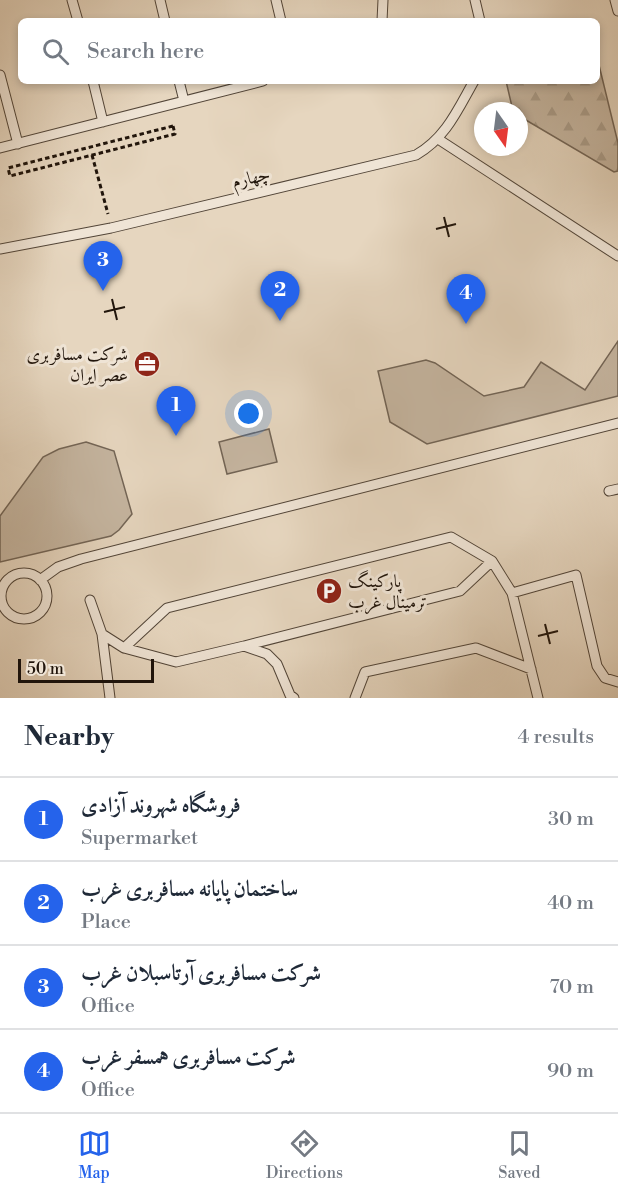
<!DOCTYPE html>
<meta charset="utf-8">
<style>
body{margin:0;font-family:"Libre Bodoni",Amiri,serif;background:#f6f6f7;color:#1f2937}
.compass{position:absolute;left:474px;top:102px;width:54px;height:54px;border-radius:50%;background:#fff;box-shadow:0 3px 9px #0003;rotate:166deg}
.scale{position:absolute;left:18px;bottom:15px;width:136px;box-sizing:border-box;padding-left:6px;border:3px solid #21150b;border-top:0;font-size:16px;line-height:21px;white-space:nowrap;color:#21150b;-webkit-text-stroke:4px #efe4d5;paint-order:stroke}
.you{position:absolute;left:249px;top:414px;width:21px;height:21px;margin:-15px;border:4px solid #fff;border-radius:50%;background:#1a73e8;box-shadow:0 0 0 9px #1a73e833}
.badge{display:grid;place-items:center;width:39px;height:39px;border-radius:50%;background:#2563eb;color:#fff;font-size:20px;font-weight:700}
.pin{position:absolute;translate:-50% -50px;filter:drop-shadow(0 2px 3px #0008)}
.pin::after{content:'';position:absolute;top:32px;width:21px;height:18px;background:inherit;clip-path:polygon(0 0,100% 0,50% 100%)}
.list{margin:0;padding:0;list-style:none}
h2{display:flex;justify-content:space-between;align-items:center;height:78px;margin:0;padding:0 24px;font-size:26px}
h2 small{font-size:20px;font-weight:400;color:#747a83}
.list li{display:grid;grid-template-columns:39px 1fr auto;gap:18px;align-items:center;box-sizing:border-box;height:84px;padding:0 24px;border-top:2px solid #e0e1e3}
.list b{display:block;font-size:22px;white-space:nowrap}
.list p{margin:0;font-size:20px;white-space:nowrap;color:#747a83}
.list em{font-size:20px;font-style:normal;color:#747a83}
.icon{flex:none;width:33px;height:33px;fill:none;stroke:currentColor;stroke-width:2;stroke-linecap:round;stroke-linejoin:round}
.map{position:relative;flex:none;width:618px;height:698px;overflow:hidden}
.search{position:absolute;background:#fff;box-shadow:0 3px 9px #0003;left:18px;right:18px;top:18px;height:66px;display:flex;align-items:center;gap:15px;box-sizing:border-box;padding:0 21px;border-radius:9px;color:#747a83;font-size:22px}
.sheet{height:414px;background:#fff}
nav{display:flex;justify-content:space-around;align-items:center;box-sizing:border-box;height:84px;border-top:2px solid #e0e1e3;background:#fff;font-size:16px;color:#747a83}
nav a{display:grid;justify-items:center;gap:3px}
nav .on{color:#2563eb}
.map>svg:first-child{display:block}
</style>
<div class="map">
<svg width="618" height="698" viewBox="0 0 618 698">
<defs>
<pattern id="forest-firs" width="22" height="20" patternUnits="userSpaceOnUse" patternTransform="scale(1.5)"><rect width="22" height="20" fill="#c5b5a0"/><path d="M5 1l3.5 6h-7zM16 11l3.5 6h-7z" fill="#a99b88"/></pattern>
</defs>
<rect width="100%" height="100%" fill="#e6d6bf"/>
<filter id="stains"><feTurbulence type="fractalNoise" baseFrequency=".00333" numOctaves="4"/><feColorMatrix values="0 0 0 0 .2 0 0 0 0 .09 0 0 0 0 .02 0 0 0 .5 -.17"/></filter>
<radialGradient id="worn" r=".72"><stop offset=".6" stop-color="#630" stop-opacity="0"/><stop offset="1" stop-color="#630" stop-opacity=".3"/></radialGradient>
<path fill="url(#forest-firs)" stroke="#736556" stroke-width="1.5" d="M 597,57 L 618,143 L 618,171 L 614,172 L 519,116 L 519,111 L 513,111 L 506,81 L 597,81 Z"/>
<path fill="#c5b5a0" stroke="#736556" stroke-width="1.5" d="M 618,341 L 618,396 L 427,444 L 390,422 L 378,371 L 426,360 L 435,363 L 484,396 L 524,387 L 541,362 L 585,390 Z
M 269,429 L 277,462 L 227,474 L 219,442 Z
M 86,442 L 114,451 L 132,514 L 119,530 L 111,536 L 0,562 L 0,516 L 43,457 L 59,449 Z"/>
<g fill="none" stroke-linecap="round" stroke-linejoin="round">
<g stroke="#524538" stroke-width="11">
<path id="lane" d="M 72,0 L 78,21
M 160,0 L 165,21
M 276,0 L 281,21
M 475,0 L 480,21
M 615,0 L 618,11
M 382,21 L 383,0
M 0,75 L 18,144
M 93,81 L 103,122
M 179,81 L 184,101
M 438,139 L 618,256
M 0,148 L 263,81
M 0,249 L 111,228 L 416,155 C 446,138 458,109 474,81
M 609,491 L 618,489
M1 596a23 23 0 1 1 46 0a23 23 0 1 1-46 0Z
M 40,580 L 58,567 L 81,559 L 618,423
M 512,593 L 576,575 L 597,666 L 605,678 L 618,682
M 90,600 L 102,634 L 124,648 L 167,608 L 451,537 L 492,561 L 512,593 L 538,698
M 102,634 L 110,698
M 244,646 L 460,591 L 492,561
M 124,648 L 176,662 L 244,646 L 267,654 L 277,664 L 290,695 L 294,698
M 355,698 L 365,672 L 476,648 L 531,669"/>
</g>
<path stroke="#21150b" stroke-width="3" stroke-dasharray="4.5 3" stroke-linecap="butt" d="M 173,126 L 175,134 L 10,176 L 8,168 Z
M 92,155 L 108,214"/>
<use href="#lane" stroke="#efe4d5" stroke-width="9"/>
</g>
<path fill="none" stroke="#21150b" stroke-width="2" d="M 444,217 L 449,237M 436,229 L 456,224M 112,299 L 117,320M 104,312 L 125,307M 545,624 L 550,644M 538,636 L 558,631"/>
<defs>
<g id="office-disc" transform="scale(1.35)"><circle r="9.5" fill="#8f2418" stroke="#efe4d5"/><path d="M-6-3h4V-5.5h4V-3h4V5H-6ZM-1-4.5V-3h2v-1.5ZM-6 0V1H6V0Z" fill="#fff"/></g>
<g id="parking-disc" transform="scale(1.35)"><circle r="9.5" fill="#8f2418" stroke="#efe4d5"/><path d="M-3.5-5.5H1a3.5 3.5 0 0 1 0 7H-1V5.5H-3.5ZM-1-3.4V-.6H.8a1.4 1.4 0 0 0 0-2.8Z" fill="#fff"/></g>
</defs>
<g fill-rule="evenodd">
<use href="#office-disc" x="147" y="364"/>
<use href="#parking-disc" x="329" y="591"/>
</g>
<g text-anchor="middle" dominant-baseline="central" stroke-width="6" stroke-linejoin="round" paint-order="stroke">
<g font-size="18" fill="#21150b" stroke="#efe4d5">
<text transform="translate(251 178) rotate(-13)">چهارم</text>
</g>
<g font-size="18" fill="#21150b" stroke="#efe4d5" text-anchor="end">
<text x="128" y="354">شرکت مسافربری<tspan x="128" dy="21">عصر ایران</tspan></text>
<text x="348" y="581" text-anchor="start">پارکینگ<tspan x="348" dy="21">ترمینال غرب</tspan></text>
</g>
</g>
<rect width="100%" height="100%" filter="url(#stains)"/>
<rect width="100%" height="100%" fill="url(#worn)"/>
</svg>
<svg class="compass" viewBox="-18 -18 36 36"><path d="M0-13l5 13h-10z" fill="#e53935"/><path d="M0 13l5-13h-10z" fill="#747a83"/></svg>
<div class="scale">50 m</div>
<div class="you"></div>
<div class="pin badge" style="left:176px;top:436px">1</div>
<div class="pin badge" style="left:280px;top:321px">2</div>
<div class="pin badge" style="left:103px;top:291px">3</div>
<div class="pin badge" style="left:466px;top:324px">4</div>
<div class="search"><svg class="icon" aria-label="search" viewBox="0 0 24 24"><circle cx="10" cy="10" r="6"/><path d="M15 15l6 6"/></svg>Search here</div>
</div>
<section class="sheet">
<h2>Nearby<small>4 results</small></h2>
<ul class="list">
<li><span class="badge">1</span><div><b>فروشگاه شهروند آزادی</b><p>Supermarket</p></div><em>30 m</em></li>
<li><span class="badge">2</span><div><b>ساختمان پایانه مسافربری غرب</b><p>Place</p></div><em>40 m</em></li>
<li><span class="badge">3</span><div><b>شرکت مسافربری آرتاسبلان غرب</b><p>Office</p></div><em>70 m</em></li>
<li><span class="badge">4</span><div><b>شرکت مسافربری همسفر غرب</b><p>Office</p></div><em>90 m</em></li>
</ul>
</section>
<nav>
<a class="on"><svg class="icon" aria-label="map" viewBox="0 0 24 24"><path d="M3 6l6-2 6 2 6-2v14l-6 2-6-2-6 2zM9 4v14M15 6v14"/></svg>Map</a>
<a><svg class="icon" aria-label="directions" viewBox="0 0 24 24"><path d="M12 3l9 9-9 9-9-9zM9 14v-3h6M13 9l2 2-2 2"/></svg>Directions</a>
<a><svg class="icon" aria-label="saved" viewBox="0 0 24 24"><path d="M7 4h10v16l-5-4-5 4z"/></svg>Saved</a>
</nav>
